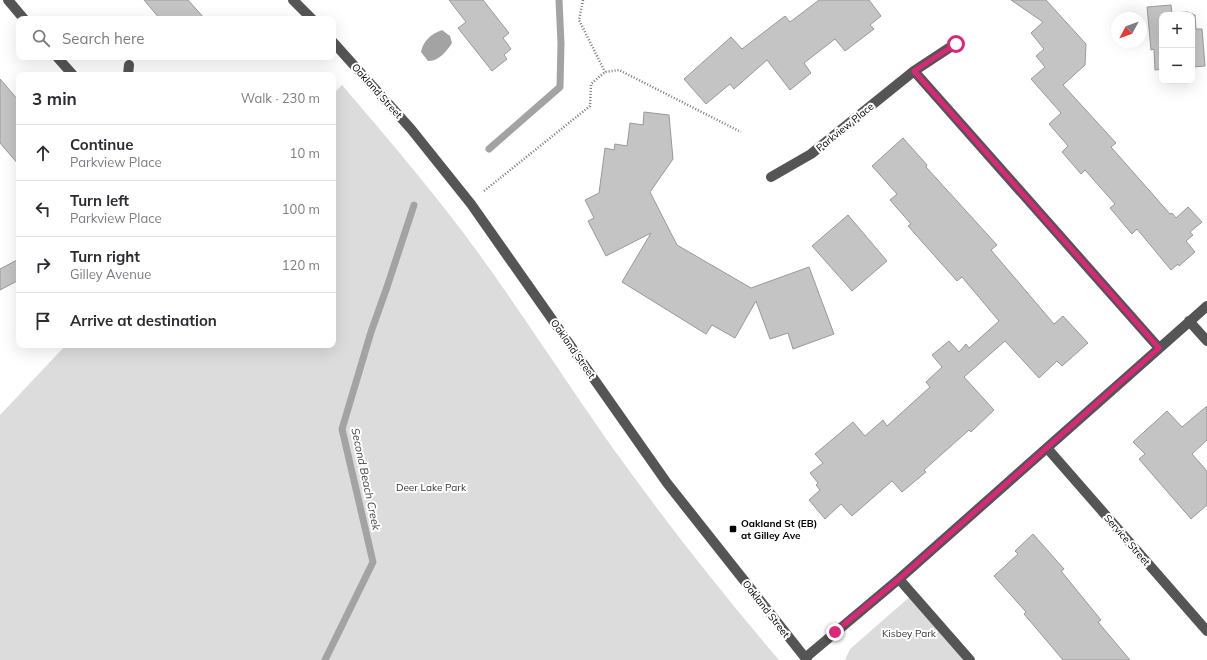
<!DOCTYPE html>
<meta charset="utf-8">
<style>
body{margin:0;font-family:Mulish,sans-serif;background:#f2f2f3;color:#2b2b33}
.controls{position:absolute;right:12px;top:12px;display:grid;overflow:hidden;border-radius:8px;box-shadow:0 4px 16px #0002}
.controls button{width:36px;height:36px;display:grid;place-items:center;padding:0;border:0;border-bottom:1px solid #e1e1e2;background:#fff;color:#2b2b33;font:20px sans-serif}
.compass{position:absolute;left:1111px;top:12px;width:36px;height:36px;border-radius:50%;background:#fff;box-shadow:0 4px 16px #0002;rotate:229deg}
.stop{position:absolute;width:12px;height:12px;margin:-9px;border:3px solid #db2777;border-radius:50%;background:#fff}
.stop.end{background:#db2777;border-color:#fff;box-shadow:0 1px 4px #0008}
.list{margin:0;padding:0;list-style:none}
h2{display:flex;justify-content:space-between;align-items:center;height:52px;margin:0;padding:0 16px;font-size:17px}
h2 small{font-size:13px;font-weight:400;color:#7c7c81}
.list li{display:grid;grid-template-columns:26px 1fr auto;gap:12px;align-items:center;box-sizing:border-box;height:56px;padding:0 16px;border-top:1px solid #e1e1e2}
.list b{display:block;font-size:15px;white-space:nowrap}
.list p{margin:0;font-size:13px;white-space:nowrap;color:#7c7c81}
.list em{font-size:13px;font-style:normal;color:#7c7c81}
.icon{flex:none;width:22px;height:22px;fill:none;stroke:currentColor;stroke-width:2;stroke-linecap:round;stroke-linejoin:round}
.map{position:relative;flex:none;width:1207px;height:660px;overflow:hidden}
.search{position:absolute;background:#fff;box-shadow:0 4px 16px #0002;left:16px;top:16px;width:320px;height:44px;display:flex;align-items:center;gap:10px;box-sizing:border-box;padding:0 14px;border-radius:8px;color:#7c7c81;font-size:15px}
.panel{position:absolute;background:#fff;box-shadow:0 4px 16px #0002;left:16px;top:72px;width:320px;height:276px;border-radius:8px}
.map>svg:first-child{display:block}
</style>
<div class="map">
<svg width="1207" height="660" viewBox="0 0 1207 660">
<rect width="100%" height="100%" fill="#fff"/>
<path fill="#dcdcdc" d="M 342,85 C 383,133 424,181 462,231 C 520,308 571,391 628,469 C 676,535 726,598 779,660 L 0,660 L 0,415 L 66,345 L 333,345 L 333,94 Z
M 913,594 L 970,660 L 845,660 L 850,649 Z"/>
<path fill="#a3a3a3" d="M 442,30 L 450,36 L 452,43 C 447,51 438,62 428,61 L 421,52 C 423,41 431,34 442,30 Z"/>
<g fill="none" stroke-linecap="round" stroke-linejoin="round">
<path stroke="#a3a3a3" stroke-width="7" d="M 489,149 L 560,87 L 561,43 L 559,0
M 325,660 L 373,562 L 342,429 L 371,332 L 387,287 L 414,205"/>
</g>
<path fill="#c4c4c4" stroke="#999" d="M 144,0 L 188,0 L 205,19 L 160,19 Z
M 449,0 L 483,0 L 509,33 L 503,38 L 511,49 L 504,55 L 507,59 L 492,71 L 458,28 L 466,22 Z
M 819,0 L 869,0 L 881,16 L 870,25 L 874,29 L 845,51 L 835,39 L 804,63 L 811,73 L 790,90 L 767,60 L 734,89 L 730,84 L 706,104 L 684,79 L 731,37 L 742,49 L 785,16 L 790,22 Z
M 1011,0 L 1046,0 L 1086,44 L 1085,65 L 1063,85 L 1116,143 L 1111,147 L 1170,214 L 1172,213 L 1176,218 L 1188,207 L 1202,222 L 1190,232 L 1193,235 L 1186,241 L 1195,252 L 1179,266 L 1178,264 L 1171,270 L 1137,229 L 1132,234 L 1110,208 L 1115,204 L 1085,170 L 1081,174 L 1062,152 L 1068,146 L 1049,124 L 1061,113 L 1031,79 L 1045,67 L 1036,56 L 1044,49 L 1031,33 L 1043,22 Z
M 1171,5 L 1172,13 L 1188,12 L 1195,15 L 1196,29 L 1202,29 L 1205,66 L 1192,67 L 1192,15 L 1162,15 L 1162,69 L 1155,70 L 1154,49 L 1151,50 L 1147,7 Z
M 0,79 L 19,101 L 19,165 L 0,143 Z
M 644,112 L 669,115 L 673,159 L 650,192 L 677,245 L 751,288 L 809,267 L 834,334 L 793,349 L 788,333 L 770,339 L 756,301 L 735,338 L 712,325 L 706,334 L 622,282 L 651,233 L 606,256 L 588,221 L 594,218 L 585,200 L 599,193 L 605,148 L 614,150 L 615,144 L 627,146 L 630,123 L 643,125 Z
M 903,138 L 927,165 L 926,167 L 997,245 L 991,250 L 1054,324 L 1063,316 L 1088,343 L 1062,366 L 1057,361 L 1039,378 L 1005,341 L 964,377 L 994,410 L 971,432 L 969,430 L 924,470 L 926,472 L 902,492 L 892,481 L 852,516 L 841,504 L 825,519 L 809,500 L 820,490 L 816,485 L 818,483 L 810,473 L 823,463 L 815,454 L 853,422 L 865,436 L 883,420 L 887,426 L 930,387 L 926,382 L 942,367 L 932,355 L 949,341 L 959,352 L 966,344 L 969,348 L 999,321 L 962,277 L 957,281 L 908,226 L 911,224 L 890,200 L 897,194 L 872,166 Z
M 848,215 L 887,261 L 852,291 L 812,246 Z
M 19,259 L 19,280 L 0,290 L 0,269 Z
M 1207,406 L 1207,440 L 1192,454 L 1207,471 L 1207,505 L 1191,519 L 1139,459 L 1145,454 L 1133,442 L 1167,411 L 1182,427 Z
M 1033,534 L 1064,569 L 1061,571 L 1101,620 L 1098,622 L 1130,660 L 1063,660 L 1024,614 L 1026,612 L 994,576 L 1018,554 L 1015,551 Z"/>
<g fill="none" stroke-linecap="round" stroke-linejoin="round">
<path stroke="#777" stroke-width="2.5" stroke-dasharray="1 2" stroke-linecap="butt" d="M 583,0 L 579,20 L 605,72
M 484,191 L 590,106 L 591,84 L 605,72 L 619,70 L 741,132"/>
<path stroke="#555" stroke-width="10" d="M 8,0 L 24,19
M 293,0 L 312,19
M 333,42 L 411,129 L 471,204 L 667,483 L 807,660
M 57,57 L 73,75
M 914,71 L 955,44
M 128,75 L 129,65
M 771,177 L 811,154 L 914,71 L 1159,348
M 1189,321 L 1207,341
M 1047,448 L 1207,631
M 899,579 L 970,660
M 805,658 L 899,579 L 1207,306"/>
</g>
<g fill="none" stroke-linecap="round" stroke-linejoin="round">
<path stroke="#db2777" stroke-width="5" d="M 835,632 L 899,579 L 1159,348 L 914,71 L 956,44"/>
</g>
<rect fill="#000" stroke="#fff" stroke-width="1.5" x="729" y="525" width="8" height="8" rx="2"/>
<g text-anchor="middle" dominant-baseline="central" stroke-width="4" stroke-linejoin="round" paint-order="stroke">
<g font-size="10" fill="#000" stroke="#fff">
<text transform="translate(377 91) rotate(48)">Oakland Street</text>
<text transform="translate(845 127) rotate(-39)">Parkview Place</text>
<text transform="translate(573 349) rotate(55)">Oakland Street</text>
<text transform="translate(1127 540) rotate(49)">Service Street</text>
<text transform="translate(766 609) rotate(52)">Oakland Street</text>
</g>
<g font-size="10" fill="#333" stroke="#fff">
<text x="431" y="487">Deer Lake Park</text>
<text x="909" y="633">Kisbey Park</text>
</g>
<g font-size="10" font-weight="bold" fill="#000" stroke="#fff" text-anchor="start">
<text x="741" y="523">Oakland St (EB)<tspan x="741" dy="12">at Gilley Ave</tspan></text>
</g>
<g font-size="11" font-style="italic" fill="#444" stroke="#fff">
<text transform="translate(366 479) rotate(78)">Second Beach Creek</text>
</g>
</g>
</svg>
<div class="controls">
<button>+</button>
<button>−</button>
</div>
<svg class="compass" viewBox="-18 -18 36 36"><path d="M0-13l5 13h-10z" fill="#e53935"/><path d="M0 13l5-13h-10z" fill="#7c7c81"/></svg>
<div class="stop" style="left:956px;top:44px"></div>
<div class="stop end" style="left:835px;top:632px"></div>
<div class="search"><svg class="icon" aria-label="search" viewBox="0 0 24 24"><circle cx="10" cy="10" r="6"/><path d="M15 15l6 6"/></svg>Search here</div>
<section class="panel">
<h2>3 min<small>Walk · 230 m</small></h2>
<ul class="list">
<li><svg class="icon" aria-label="ahead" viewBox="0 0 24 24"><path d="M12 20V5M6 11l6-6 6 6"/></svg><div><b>Continue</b><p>Parkview Place</p></div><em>10 m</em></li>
<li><svg class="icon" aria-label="left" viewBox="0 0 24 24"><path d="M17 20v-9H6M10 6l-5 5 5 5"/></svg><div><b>Turn left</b><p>Parkview Place</p></div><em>100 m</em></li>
<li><svg class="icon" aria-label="right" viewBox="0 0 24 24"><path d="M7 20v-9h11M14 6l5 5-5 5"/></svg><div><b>Turn right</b><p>Gilley Avenue</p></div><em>120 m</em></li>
<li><svg class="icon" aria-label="arrive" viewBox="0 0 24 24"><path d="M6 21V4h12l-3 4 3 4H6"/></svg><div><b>Arrive at destination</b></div></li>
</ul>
</section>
</div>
